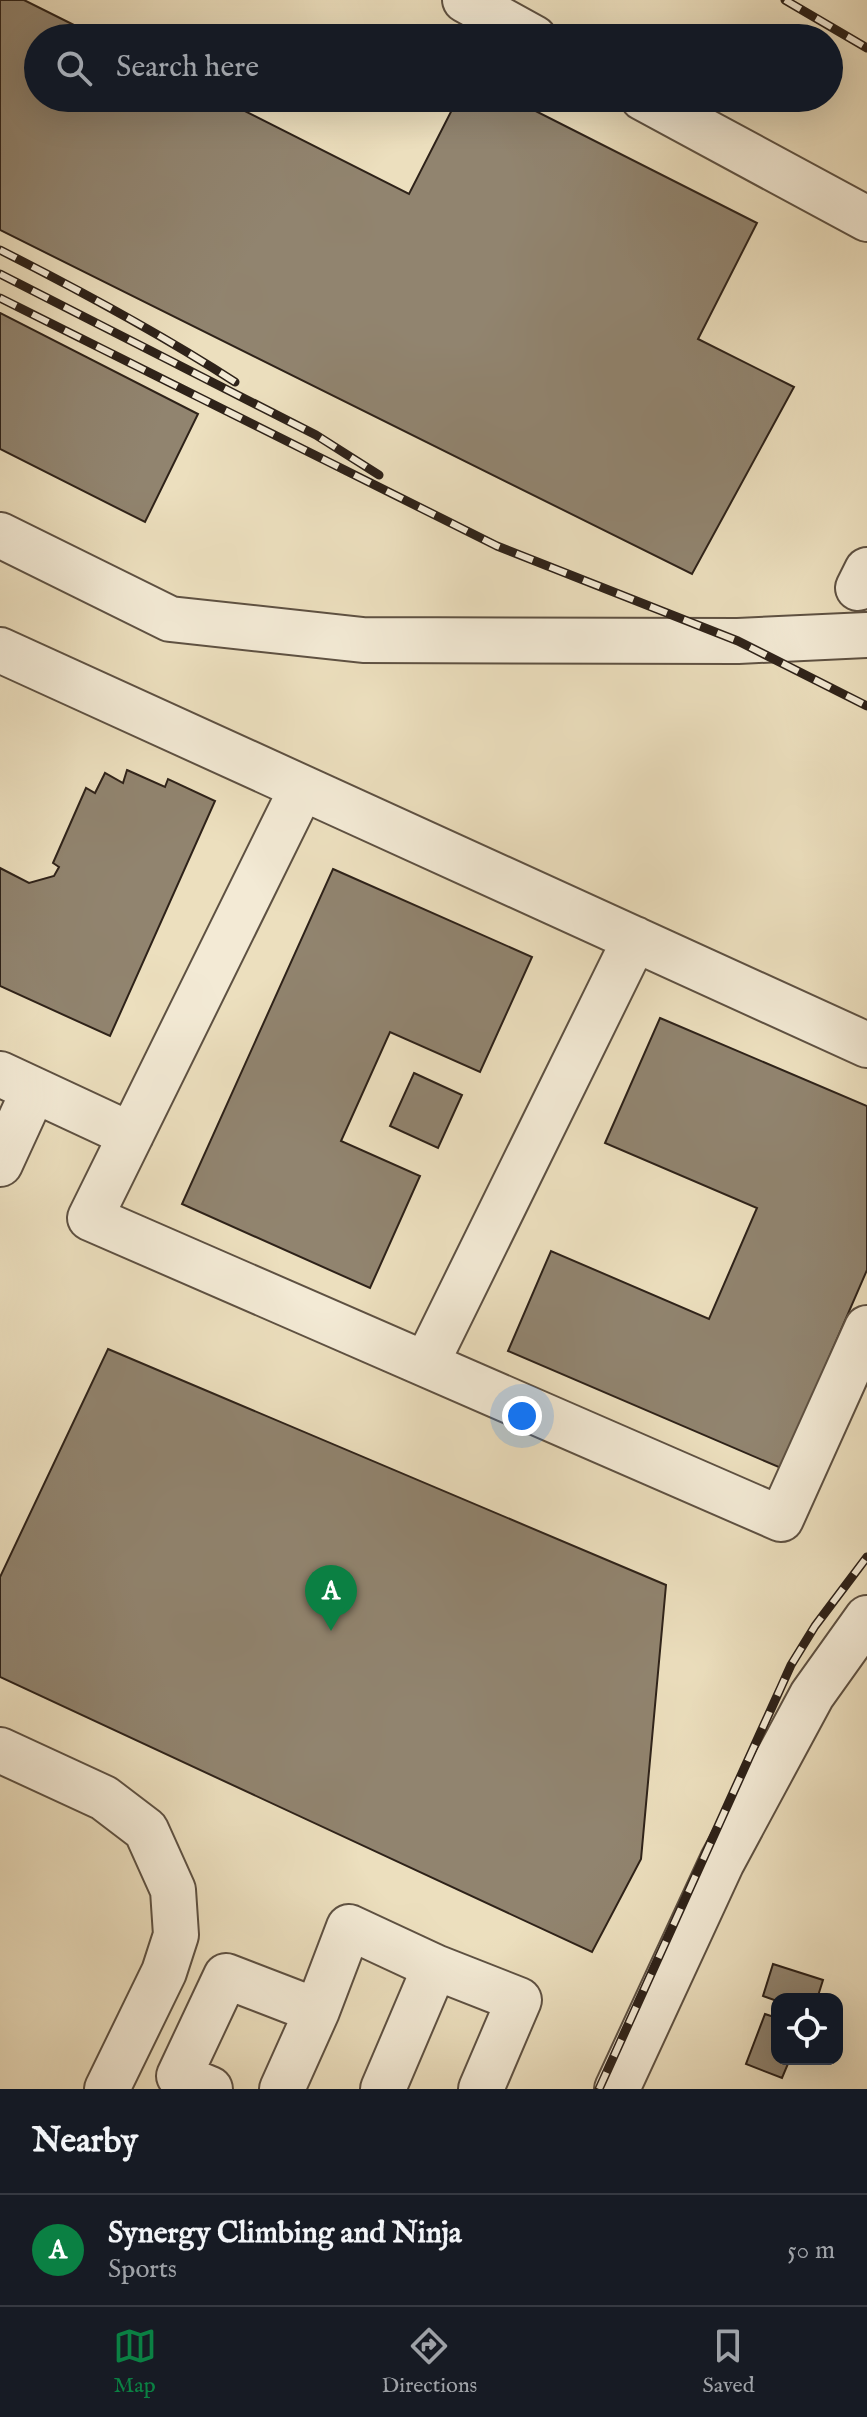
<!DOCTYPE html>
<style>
body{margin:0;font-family:"IM FELL English",serif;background:#20242c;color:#f1f3f6}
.controls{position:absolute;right:24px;bottom:24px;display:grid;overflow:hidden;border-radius:16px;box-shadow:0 8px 32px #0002}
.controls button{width:72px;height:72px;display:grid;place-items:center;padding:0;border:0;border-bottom:2px solid #363941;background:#171b24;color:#f1f3f6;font:40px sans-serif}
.you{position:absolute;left:522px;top:1416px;width:28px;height:28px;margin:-20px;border:6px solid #fff;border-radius:50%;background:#1a73e8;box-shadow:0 0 0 12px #1a73e833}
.badge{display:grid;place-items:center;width:52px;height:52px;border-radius:50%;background:#0b8043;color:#fff;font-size:26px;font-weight:700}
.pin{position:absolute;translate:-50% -66px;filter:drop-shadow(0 2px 4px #0008)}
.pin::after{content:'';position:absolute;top:42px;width:28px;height:24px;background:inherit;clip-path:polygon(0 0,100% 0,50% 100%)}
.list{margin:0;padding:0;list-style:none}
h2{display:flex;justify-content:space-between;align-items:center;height:104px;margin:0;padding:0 32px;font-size:34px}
h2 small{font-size:26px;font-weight:400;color:#9ea1a6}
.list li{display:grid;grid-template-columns:52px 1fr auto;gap:24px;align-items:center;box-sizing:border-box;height:112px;padding:0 32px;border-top:2px solid #363941}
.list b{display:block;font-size:30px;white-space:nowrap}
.list p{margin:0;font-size:26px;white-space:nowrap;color:#9ea1a6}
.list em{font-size:26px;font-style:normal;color:#9ea1a6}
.icon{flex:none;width:44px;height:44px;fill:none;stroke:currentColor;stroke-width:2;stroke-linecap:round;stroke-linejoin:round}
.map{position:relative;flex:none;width:867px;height:2089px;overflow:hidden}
.search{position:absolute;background:#171b24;box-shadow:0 8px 32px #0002;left:24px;right:24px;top:24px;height:88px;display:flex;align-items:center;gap:20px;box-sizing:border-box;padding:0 28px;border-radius:44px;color:#9ea1a6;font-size:30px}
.sheet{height:216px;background:#171b24}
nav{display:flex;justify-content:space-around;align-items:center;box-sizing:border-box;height:112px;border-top:2px solid #363941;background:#171b24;font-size:22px;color:#9ea1a6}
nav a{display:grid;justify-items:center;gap:4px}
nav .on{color:#0b8043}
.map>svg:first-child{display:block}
</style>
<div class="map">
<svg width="867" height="2089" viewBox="0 0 867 2089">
<rect width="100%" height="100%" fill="#ecdfbe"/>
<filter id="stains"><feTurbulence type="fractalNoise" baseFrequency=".0025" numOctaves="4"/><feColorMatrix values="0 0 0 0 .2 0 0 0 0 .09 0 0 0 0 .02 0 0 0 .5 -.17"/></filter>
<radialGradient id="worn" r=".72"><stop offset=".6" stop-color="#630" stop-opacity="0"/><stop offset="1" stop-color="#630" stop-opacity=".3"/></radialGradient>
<path fill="#91846f" stroke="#2e2219" stroke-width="2" d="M 0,0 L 24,0 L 100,38 L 38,38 L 38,98 L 219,98 L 409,194 L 458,98 L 510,98 L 757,223 L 698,339 L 794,387 L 692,574 L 0,230 Z
M 0,313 L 198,414 L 145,522 L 0,449 Z
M 127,770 L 165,787 L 168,779 L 215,801 L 110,1036 L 0,986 L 0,868 L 29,883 L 54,876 L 59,867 L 53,863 L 86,788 L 95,793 L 105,773 L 123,783 Z
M 333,869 L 532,957 L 480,1072 L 390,1032 L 341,1141 L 420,1176 L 370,1288 L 182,1204 Z
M 660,1018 L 867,1106 L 867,1270 L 781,1468 L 508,1351 L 551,1251 L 709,1319 L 757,1208 L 605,1143 Z
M 414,1073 L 462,1095 L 438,1148 L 390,1126 Z
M 108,1349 L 666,1585 L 641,1859 L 592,1952 L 0,1677 L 0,1577 Z
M 773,1964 L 823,1980 L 817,1999 L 777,2001 L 763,1996 Z
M 765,2014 L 777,2018 L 777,2059 L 790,2059 L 782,2078 L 746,2064 Z"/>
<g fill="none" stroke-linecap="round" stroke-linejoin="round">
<g stroke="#5e5142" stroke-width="48">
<path id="minor" d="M 465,0 L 534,38
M 643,98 L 867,219
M 0,535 L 170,619 L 363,640 L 738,641 L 867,635
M 858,588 L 867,570
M 0,650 L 867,1045
M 302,788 L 90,1218 L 781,1519 L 867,1328
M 0,1074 L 131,1135
M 0,1164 L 34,1090
M 426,1364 L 635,939
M 0,1750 L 104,1798 L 146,1830 L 173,1890 L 176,1935 L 164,1972 L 107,2089
M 210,2089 L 179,2076 L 226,1976 L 317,2011
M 282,2089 L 317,2011 L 349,1927 L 435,1967
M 383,2089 L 435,1967 L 519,2000 L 481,2089
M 617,2089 L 722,1862 L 812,1695 L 867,1618"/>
</g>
<use href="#minor" stroke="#f3ead5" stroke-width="44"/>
<g stroke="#2e2219" stroke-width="9">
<path id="rail" d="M 785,0 L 867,48
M 0,250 C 81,291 159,333 235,382
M 0,274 L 316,435 L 379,475
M 0,298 L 497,546 L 738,641 L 867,706
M 599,2089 L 791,1665 L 815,1626 L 867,1557"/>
</g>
<use href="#rail" stroke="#f3ead5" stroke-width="6" stroke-dasharray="18" stroke-linecap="butt"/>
</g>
<rect width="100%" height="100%" filter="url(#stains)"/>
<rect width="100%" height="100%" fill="url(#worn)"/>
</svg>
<div class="controls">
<button><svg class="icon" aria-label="locate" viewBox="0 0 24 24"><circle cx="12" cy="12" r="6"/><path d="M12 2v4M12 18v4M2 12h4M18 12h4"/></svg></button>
</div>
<div class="you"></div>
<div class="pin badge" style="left:331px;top:1631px">A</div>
<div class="search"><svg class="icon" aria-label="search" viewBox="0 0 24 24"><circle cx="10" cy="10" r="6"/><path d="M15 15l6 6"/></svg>Search here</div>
</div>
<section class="sheet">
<h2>Nearby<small></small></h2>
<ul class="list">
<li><span class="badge">A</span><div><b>Synergy Climbing and Ninja</b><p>Sports</p></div><em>50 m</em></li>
</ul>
</section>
<nav>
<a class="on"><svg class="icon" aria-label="map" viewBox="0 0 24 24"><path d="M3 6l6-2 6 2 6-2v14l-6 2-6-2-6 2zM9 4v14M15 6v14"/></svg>Map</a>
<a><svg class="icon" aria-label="directions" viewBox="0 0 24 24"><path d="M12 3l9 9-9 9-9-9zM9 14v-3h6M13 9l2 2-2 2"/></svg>Directions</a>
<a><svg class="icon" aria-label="saved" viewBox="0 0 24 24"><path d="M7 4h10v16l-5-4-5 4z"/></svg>Saved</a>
</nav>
